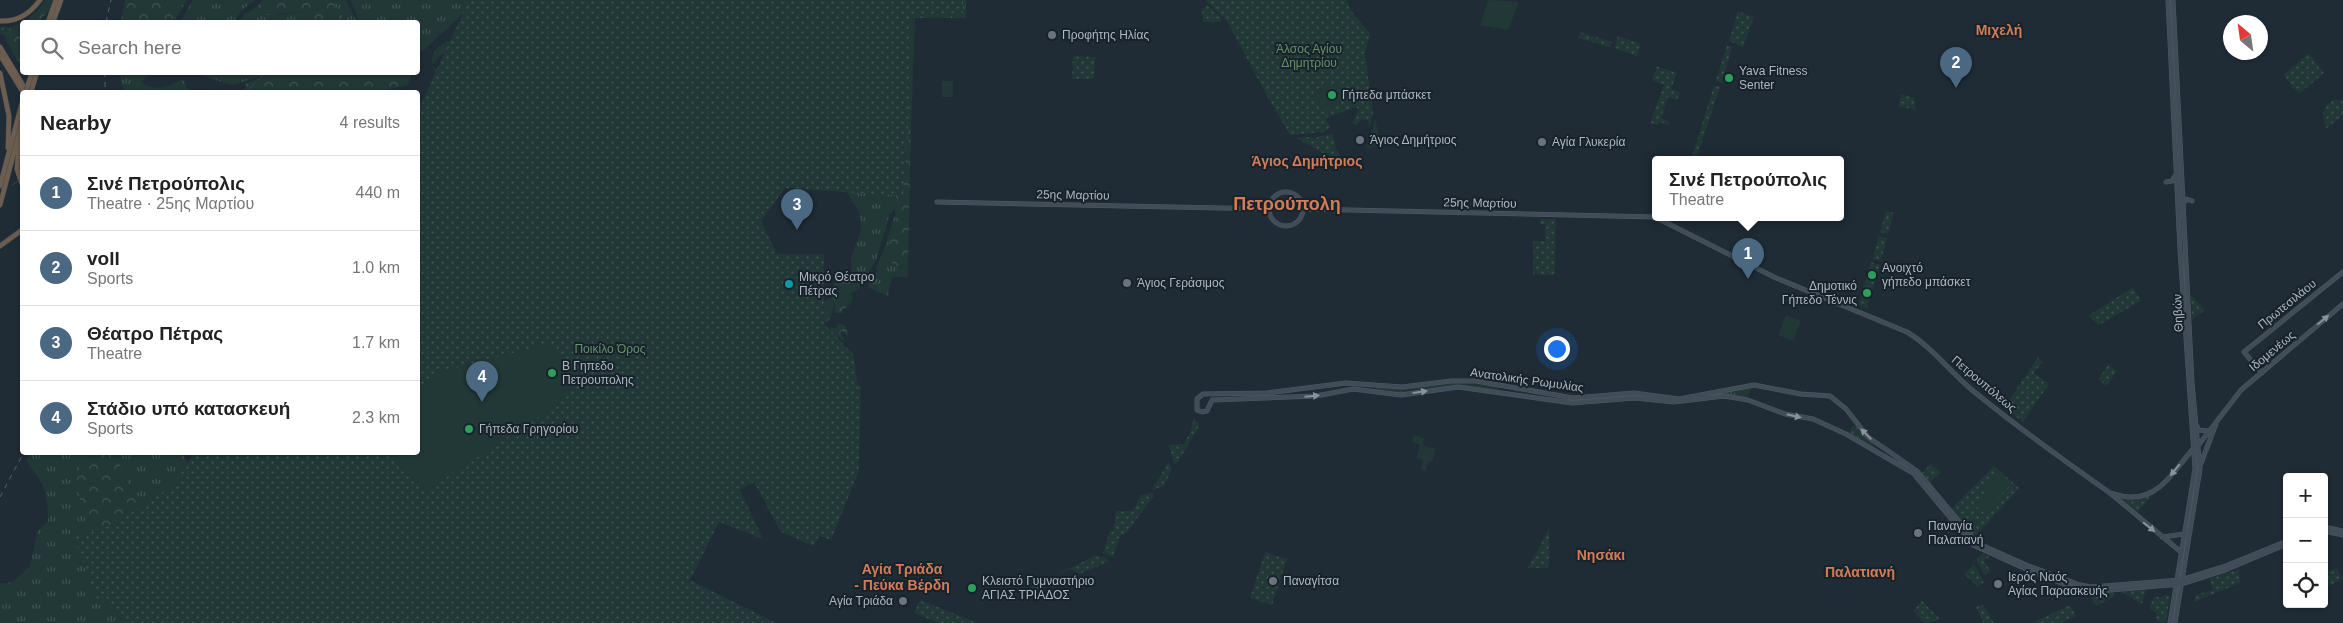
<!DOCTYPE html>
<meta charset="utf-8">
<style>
body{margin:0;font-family:Arial,sans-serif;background:#f6f6f6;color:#222}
.controls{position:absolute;right:15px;bottom:15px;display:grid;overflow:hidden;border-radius:5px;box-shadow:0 1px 4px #0004}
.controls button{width:45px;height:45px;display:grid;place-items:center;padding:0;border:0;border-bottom:1px solid #e0e0e0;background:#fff;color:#222;font:25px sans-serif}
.compass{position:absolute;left:2223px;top:15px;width:45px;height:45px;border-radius:50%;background:#fff;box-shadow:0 1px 4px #0004;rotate:331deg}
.you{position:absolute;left:1556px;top:348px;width:18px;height:18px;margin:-12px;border:4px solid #fff;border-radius:50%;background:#1a73e8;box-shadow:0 0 0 8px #1a73e833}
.badge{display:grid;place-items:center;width:32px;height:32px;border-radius:50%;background:#4a6882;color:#fff;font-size:16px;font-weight:700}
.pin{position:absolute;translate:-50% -41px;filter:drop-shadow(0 1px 2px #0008)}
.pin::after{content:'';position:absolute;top:26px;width:18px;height:15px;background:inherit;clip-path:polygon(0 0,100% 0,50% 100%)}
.popup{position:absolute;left:1652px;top:156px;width:192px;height:65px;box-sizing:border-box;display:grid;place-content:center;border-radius:5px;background:#fff;filter:drop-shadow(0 1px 4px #0005);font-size:16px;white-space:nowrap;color:#767676}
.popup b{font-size:19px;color:#222}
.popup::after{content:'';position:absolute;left:50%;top:100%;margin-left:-10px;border:10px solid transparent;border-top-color:#fff}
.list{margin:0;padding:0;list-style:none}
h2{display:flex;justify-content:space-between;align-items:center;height:65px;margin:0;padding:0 20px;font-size:21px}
h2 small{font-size:16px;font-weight:400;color:#767676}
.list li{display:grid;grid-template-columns:32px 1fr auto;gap:15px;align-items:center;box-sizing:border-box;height:75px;padding:0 20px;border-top:1px solid #e0e0e0}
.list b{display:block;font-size:19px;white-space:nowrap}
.list p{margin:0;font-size:16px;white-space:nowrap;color:#767676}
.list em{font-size:16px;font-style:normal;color:#767676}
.icon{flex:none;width:28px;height:28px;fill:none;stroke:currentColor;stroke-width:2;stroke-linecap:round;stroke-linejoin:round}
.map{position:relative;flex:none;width:2343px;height:623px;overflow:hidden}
.search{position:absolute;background:#fff;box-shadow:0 1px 4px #0004;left:20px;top:20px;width:400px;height:55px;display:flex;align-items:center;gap:12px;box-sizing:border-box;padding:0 18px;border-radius:5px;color:#767676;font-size:19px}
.panel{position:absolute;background:#fff;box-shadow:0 1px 4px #0004;left:20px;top:90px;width:400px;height:365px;border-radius:5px}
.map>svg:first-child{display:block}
</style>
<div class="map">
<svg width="2343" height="623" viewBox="0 0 2343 623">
<defs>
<pattern id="grass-tufts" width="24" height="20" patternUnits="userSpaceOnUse" patternTransform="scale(1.25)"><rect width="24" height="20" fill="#213837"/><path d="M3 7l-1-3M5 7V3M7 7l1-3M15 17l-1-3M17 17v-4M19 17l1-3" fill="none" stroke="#3f5352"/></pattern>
<pattern id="forest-crowns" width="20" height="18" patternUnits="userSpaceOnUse" patternTransform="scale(1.25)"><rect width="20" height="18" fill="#213837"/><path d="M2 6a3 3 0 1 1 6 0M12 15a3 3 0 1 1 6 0" fill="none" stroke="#3f5352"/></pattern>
<pattern id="park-dots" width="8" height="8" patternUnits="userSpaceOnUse" patternTransform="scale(1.25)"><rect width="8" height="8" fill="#213837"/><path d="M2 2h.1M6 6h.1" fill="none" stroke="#3f5352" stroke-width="1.8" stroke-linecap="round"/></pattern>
</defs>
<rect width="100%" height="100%" fill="#1f2b35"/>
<path fill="url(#grass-tufts)" d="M 163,0 L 187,0 L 175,20 Z
M 193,0 L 255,0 C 246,7 238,11 235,22 L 180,22 Z
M 333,0 L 346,0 L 357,22 L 349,22 L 339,13 Z
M 350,0 L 469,0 L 470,7 L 423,51 L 418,52 L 418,22 L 360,22 Z
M 864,0 L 966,0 L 966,18 L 915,18 L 911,129 L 894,204 L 894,210 L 890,214 L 876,260 L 859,289 L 851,293 L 853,298 L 848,307 L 849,300 L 836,291 C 833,283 834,276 842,272 L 846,278 L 852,274 L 851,258 L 860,233 L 861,222 L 858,210 L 844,188 Z
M 255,8 L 255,11 L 280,15 L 306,11 L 315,22 L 239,22 L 244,14 Z
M 120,73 L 151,73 L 141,82 C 152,91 168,88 180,80 L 184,81 L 189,92 L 126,92 L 121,84 Z
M 199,73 L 271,73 L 233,85 L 212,79 Z
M 895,214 L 896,221 L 887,249 L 899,268 L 908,269 L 908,277 L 892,277 L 888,296 L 869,288 L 868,281 L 872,274 L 875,275 L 878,270 L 876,268 L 884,249 Z
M 1449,383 L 1499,386 L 1498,391 L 1460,385 L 1404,393 L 1376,390 L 1377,386 L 1400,389 Z
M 1752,387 L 1747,398 L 1730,396 L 1687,399 Z
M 30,453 L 181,453 L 190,465 L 231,623 L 0,623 L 0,583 L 6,584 L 15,580 L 30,566 L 37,532 L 48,521 C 48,506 47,494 40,480 C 36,473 30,468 26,460 Z"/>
<path fill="url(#forest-crowns)" d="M 45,0 L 54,0 L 48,12 L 38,22 L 26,21 L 38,10 Z
M 125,0 L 163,0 L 175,20 L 174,22 L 121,22 Z
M 264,0 L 333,0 L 339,13 L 349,22 L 315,22 L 306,11 L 266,15 L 255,11 L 255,8 Z
M 20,23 L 22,25 L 22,67 L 14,55 L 3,34 L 0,34 L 0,27 L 9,28 Z
M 458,38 L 455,44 L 462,51 L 454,52 L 459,65 L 449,73 L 437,75 L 431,66 L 436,69 L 451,56 L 450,52 L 440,55 L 434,64 L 432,63 C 431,48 446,40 458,38 Z
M 271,73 L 271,72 L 412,73 L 408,85 L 378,92 L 361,91 L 244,92 L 245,84 Z
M 1375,117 L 1380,144 L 1368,149 L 1366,146 L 1371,141 Z
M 911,129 L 908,269 L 894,265 L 888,257 L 887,249 L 896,221 L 894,204 Z
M 841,293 L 849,300 L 848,307 L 843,309 L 843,313 L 835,313 L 835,302 L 830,319 L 825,323 L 822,321 L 821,303 Z
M 838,323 L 846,326 L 848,337 L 842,331 L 840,332 L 845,341 L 829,332 L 832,326 L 832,328 L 837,328 Z
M 90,453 C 95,453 101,452 106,453 C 121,455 130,489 136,502 L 109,536 C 88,533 71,487 79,469 C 81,463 87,458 90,453 Z"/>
<path fill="url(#park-dots)" d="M 469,0 L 963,0 L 963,13 L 911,14 L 911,90 L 903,196 L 785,188 L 761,221 L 777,254 L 824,254 L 824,324 L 854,355 L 857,384 L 861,386 L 859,471 L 831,540 L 819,536 L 814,546 L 781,532 L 754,482 L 740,490 L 763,539 L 719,522 L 690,580 L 776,623 L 132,623 L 96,597 L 74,537 L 115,523 L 173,486 L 194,453 L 418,452 L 418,111 Z
M 1205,0 L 1347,0 L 1350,10 L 1370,33 L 1365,54 L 1373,113 L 1370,128 L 1368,120 L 1362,120 L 1356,125 L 1353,124 L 1358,109 L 1356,107 L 1326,118 L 1330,127 L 1324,132 L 1290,135 L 1266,94 L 1227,21 Z
M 1207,5 L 1222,19 L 1221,22 L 1203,22 L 1202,10 Z
M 1738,11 L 1754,17 L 1743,47 L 1729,41 Z
M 1580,32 L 1612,42 L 1610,47 L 1578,38 Z
M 1618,36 L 1641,44 L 1637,56 L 1614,48 Z
M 1727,45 L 1732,47 L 1722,83 L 1716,80 Z
M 2309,53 L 2324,73 L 2299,94 L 2283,75 Z
M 1073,56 L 1095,57 L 1094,79 L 1072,79 Z
M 1657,66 L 1677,73 L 1671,89 L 1680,92 L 1677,100 L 1668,97 L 1661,118 L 1670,122 L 1669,125 L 1660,122 L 1658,125 L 1650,123 L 1664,85 L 1652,80 Z
M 1714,86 L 1720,87 L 1696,160 L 1691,160 Z
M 1901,94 L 1914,98 L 1916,110 L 1898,106 Z
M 2334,100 L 2343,100 L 2343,115 L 2326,129 C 2322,117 2320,106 2334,100 Z
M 1333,134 L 1336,149 L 1341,156 L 1339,158 L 1325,154 L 1296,138 L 1310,137 L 1314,139 L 1320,136 Z
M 1886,211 L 1894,213 L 1888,234 L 1880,232 Z
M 1540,219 L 1556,219 L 1555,275 L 1533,275 L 1533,241 L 1545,241 L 1545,224 L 1540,224 Z
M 1879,236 L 1887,238 L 1881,261 L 1872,259 Z
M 1871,262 L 1880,265 L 1867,308 L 1858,305 Z
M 2133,287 L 2141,301 L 2099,325 L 2088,316 Z
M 2191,295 L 2205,310 L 2192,320 Z
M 2038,357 L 2042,362 L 2034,373 L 2049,384 L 2023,422 L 2004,408 Z
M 2109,364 L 2117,371 L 2107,386 L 2098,379 Z
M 1194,418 L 1199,424 L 1198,428 L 1178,462 L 1174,464 L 1169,445 L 1184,444 L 1191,430 Z
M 1855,425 L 1877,449 L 1849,433 L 1852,426 Z
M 1168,462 L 1172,469 L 1164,486 L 1152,490 Z
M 1931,464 L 1941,472 L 1930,483 L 1922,473 Z
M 1994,466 L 2019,488 L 1975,537 L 1951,509 Z
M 1152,493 L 1154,496 L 1127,532 L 1120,536 L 1113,557 L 1103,553 L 1110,531 L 1113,532 L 1116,511 L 1133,511 L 1141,495 Z
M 2116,496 L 2135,500 L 2152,496 L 2136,514 Z
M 1549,529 L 1549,566 L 1546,568 L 1528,568 Z
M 1265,552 L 1287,559 L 1272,605 L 1250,598 Z
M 1983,553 L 1990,557 L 1984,560 L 1991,572 L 1985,575 L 1976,560 Z
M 1095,556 L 1104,557 L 1110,561 L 1080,574 L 1070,569 L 1055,575 Z
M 1974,564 L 1984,582 L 1978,587 L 1964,574 Z
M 2336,568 L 2343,579 L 2324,588 L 2324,573 Z
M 2239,569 L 2240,583 L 2194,602 L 2195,595 L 2213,590 L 2209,579 Z
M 1047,578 L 1042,596 L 1024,591 Z
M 2146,590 L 2142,604 L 2122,592 Z
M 2096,593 L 2113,593 L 2115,596 L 2096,606 L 2090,596 Z
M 2163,595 L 2170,596 L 2166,622 L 2157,621 L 2156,613 L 2149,608 L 2154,597 L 2162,597 Z
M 920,600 L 978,623 L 938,623 L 914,613 Z
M 1922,601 L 1940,619 L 1940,620 L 1925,623 L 1913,611 Z
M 1983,604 L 1994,623 L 1983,623 L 1976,607 Z
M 2070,605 L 2076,616 L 2061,623 L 2037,623 L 2036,621 Z"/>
<path fill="#213837" d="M 1488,0 L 1519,2 L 1508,30 L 1480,25 Z
M 942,81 L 953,81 L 953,97 L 942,97 Z
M 1339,82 L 1343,84 L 1350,97 L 1323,111 L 1313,92 L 1330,83 L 1332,86 Z
M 1786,315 L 1801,321 L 1793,341 L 1778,335 Z
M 547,344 L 582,375 L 556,406 L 425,491 L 390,455 L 390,453 L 418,452 L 418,392 L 440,372 Z
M 1414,435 L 1424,438 L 1423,445 L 1436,449 L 1432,462 L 1429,461 L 1426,471 L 1421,469 L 1423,460 L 1416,458 L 1420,445 L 1412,442 Z
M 1997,475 L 2009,486 L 1996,500 L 1984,489 Z
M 1986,495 L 1996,504 L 1986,515 L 1976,506 Z"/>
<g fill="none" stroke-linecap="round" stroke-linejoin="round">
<path stroke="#30485b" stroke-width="1" d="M 258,80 L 266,72
M 247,92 L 255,83
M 12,185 L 18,181"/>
<g stroke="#4d5861" stroke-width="5">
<path id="secondary" d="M 2168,0 L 2180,250 L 2195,469 L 2170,623
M 2173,0 L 2192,383 L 2200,469 L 2175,623
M 2166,182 L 2172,181 L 2176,174
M1269 209a17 17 0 1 1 34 0a17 17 0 1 1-34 0Z
M 937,202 L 1269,209
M 2183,204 L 2187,199 L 2192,201
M 1304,209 L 1656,217
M 1657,218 L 1776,278 L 1907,332 C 1932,347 1950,372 1972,390 C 2016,426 2063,460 2110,493 C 2116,494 2122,497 2129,497 C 2160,499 2175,469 2193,449 L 2197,447 L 2241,390 L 2343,304
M 2262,373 L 2244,352 L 2343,272
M 1212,400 L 1207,411 L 1202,412 L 1197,410 L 1197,399 L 1203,394 L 1267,393 L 1346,383 L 1402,387 L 1451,381 L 1476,381 L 1573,398 L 1634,393 L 1679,399 L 1754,385 L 1801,394 L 1830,396 L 1846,409 L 1868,437 L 1917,471 L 1977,543 L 2026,565 L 2080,585 L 2091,587 L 2181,580 L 2223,567 L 2287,541
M 1212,400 L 1316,396 L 1353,389 L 1401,395 L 1458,387 L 1572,403 L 1635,398 L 1674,402 L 1724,396 L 1748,400 L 1785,414 L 1813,419 L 1846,434 L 1913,473 L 1973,545 L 2028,570 L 2079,590 L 2099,591 L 2181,584 L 2225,570 L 2287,544
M 2196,425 L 2199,430 L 2209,431
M 2200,466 L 2216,424
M 2110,493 L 2181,552
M 2324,527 L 2343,531
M 2324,531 L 2343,535
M 2162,537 L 2184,534"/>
</g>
<g stroke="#3d4850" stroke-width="5.5">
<path id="motorway" d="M 0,21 C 18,22 30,14 40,0
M 48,22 L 56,0
M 53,22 L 61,0
M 0,47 L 27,92
M 0,55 L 23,92
M 0,73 L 9,116 L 8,148
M 28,85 L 32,72
M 31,92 L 37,72
M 19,142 L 17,169 L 22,184
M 0,186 L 22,103
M 0,205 L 22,122
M 0,246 L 22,230"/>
</g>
<use href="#secondary" stroke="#404d59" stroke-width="4"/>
<use href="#motorway" stroke="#6c5d4f" stroke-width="4.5"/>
<path stroke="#54626d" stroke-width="1" stroke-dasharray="5 5" stroke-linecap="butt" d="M 106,22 L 111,0
M 105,72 L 105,92
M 0,497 L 24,452"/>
<g stroke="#3d4850" stroke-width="5.5" stroke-linecap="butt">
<path id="motorway-bridge" d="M 26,92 L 28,85"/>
</g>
<use href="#motorway-bridge" stroke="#6c5d4f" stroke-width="4.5"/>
</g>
<defs><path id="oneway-solid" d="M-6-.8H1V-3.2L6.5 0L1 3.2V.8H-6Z" transform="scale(1.25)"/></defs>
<g fill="#86939e">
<use href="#oneway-solid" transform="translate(2323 320) rotate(-40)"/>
<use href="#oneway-solid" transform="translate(1420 392) rotate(-8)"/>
<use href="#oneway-solid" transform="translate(1312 396) rotate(-5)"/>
<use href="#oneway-solid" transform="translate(1794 416) rotate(13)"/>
<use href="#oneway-solid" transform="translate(1866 434) rotate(-135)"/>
<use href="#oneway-solid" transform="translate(2175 470) rotate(129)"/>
<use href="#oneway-solid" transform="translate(2149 527) rotate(38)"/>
</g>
<g fill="#6b7280" stroke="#18222a" stroke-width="2">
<circle cx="1052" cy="35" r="5"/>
<circle cx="1360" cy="140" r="5"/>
<circle cx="1542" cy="142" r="5"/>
<circle cx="1127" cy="283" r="5"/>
<circle cx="1918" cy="533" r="5"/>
<circle cx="1273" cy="581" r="5"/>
<circle cx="1998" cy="584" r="5"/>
<circle cx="903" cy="601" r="5"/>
</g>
<g fill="#2e9e5b" stroke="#18222a" stroke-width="2">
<circle cx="1729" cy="78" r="5"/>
<circle cx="1332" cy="95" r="5"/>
<circle cx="1872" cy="275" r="5"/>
<circle cx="1867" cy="293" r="5"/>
<circle cx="552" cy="373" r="5"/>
<circle cx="469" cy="429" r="5"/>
<circle cx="972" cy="588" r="5"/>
</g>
<circle fill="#0f9aa8" stroke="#18222a" stroke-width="2" cx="789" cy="284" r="5"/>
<g text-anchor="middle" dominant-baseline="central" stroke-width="4" stroke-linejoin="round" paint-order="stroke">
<g font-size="12" fill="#acb8c3" stroke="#18222a" text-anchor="start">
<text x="1062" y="35">Προφήτης Ηλίας</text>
<text x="1739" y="71">Yava Fitness<tspan x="1739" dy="14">Senter</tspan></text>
<text x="1342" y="95">Γήπεδα μπάσκετ</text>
<text x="1370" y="140">Άγιος Δημήτριος</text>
<text x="1552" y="142">Αγία Γλυκερία</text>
<text x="1882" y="268">Ανοιχτό<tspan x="1882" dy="14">γήπεδο μπάσκετ</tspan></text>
<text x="799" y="277">Μικρό Θέατρο<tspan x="799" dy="14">Πέτρας</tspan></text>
<text x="1137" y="283">Άγιος Γεράσιμος</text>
<text x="1857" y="286" text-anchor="end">Δημοτικό<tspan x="1857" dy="14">Γήπεδο Τέννις</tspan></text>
<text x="562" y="366">Β Γηπεδο<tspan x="562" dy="14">Πετρουπολης</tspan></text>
<text x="479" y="429">Γήπεδα Γρηγορίου</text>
<text x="1928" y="526">Παναγία<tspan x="1928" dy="14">Παλατιανή</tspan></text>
<text x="2008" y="577">Ιερός Ναός<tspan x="2008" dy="14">Αγίας Παρασκευής</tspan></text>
<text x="982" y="581">Κλειστό Γυμναστήριο<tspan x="982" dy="14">ΑΓΙΑΣ ΤΡΙΑΔΟΣ</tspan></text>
<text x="1283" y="581">Παναγίτσα</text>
<text x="893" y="601" text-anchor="end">Αγία Τριάδα</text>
</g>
<g font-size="12" fill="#649368" stroke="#18222a">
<text x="1309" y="49">Άλσος Αγίου<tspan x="1309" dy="14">Δημητρίου</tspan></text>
<text x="610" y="349">Ποικίλο Όρος</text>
</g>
<g font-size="12" fill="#acb8c3" stroke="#18222a">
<text transform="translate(1073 195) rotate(1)">25ης Μαρτίου</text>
<text transform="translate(1480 203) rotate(1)">25ης Μαρτίου</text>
<text transform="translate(2287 304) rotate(-39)">Πρωτεσιλάου</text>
<text transform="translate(2178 313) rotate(-92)">Θηβών</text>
<text transform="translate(2272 351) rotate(-40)">Ιδομενέως</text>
<text transform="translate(1527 380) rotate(8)">Ανατολικής Ρωμυλίας</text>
<text transform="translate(1984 384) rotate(40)">Πετρουπόλεως</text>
</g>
<g font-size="14" font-weight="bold" fill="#d37c57" stroke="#18222a">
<text x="1999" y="30">Μιχελή</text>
<text x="1307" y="161">Άγιος Δημήτριος</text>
<text x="1601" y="555">Νησάκι</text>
<text x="902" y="569">Αγία Τριάδα<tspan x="902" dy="16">- Πεύκα Βέρδη</tspan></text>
<text x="1860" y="572">Παλατιανή</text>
</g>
<g font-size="18" font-weight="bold" fill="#d37c57" stroke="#18222a">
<text x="1287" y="204">Πετρούπολη</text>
</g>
</g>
</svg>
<div class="controls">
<button>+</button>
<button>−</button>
<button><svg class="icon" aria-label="locate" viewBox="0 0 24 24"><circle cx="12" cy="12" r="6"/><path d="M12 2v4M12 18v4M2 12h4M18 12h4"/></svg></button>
</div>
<svg class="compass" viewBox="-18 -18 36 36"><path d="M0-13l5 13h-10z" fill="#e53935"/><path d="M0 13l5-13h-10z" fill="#767676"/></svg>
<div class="you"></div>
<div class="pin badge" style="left:1748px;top:279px">1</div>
<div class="popup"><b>Σινέ Πετρούπολις</b>Theatre</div>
<div class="pin badge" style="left:1956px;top:88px">2</div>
<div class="pin badge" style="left:797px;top:230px">3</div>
<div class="pin badge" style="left:482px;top:402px">4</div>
<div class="search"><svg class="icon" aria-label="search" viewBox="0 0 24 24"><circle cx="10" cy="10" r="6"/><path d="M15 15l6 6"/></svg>Search here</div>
<section class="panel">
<h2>Nearby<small>4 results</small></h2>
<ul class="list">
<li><span class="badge">1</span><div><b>Σινέ Πετρούπολις</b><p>Theatre · 25ης Μαρτίου</p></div><em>440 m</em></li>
<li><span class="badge">2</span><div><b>voll</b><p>Sports</p></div><em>1.0 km</em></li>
<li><span class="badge">3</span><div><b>Θέατρο Πέτρας</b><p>Theatre</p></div><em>1.7 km</em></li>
<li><span class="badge">4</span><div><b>Στάδιο υπό κατασκευή</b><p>Sports</p></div><em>2.3 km</em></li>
</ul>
</section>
</div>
